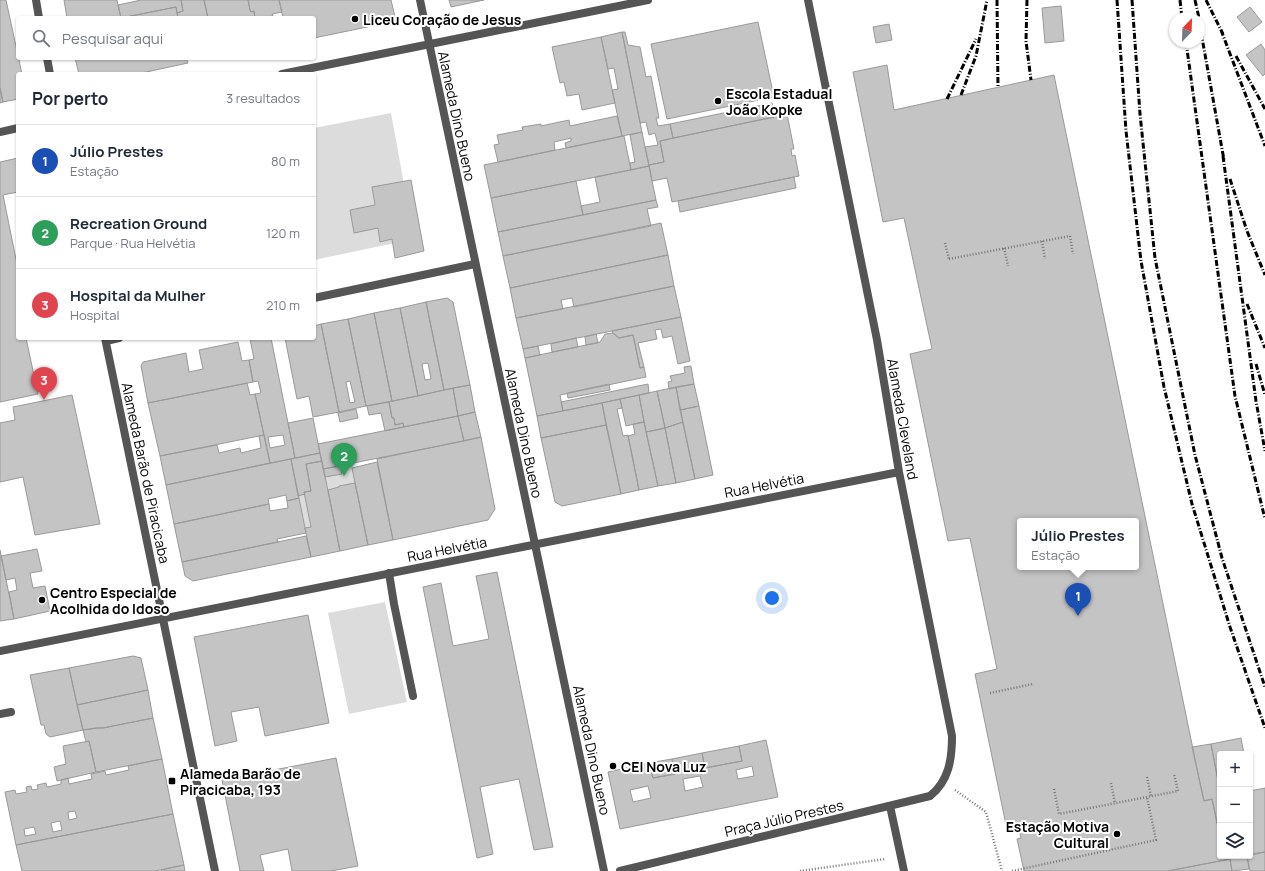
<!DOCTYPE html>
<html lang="pt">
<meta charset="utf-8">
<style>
body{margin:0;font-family:Manrope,sans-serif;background:#f6f6f7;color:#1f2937}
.controls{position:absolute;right:12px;bottom:12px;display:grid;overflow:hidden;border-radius:4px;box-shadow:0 1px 3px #0004}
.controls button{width:36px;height:36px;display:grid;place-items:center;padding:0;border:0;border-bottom:1px solid #e0e1e3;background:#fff;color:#1f2937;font:20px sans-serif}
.compass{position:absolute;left:1169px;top:12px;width:36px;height:36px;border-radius:50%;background:#fff;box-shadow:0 1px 3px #0004;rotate:23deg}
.you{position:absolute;left:772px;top:598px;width:14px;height:14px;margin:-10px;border:3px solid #fff;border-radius:50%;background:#1a73e8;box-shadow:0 0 0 6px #1a73e833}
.badge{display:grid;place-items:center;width:26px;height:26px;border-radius:50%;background:#7c3aed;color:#fff;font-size:13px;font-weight:700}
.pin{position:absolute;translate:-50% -33px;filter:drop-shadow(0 1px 2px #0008)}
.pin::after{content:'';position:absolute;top:21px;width:14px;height:12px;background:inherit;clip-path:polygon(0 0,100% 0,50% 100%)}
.popup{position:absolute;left:1017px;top:518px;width:122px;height:52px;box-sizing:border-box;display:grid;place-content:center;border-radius:4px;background:#fff;filter:drop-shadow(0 1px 3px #0005);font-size:13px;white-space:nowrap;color:#747a83}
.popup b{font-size:15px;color:#1f2937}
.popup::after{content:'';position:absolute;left:50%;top:100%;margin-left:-8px;border:8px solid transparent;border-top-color:#fff}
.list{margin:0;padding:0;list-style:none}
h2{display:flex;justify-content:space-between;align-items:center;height:52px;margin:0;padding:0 16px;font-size:17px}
h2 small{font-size:13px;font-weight:400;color:#747a83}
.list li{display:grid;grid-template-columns:26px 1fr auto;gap:12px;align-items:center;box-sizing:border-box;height:72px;padding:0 16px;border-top:1px solid #e0e1e3}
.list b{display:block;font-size:15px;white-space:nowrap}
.list p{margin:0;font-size:13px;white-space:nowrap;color:#747a83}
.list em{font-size:13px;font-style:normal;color:#747a83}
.icon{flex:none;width:22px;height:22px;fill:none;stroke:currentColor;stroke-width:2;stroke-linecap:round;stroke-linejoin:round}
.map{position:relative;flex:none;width:1265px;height:871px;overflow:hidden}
.search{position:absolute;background:#fff;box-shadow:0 1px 3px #0004;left:16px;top:16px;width:300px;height:44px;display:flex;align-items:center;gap:10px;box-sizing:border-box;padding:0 14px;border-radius:4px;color:#747a83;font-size:15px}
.panel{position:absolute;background:#fff;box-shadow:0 1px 3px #0004;left:16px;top:72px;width:300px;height:268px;border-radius:4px}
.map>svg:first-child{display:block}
</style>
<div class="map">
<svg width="1265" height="871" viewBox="0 0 1265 871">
<rect width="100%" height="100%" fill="#fff"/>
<path fill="#dcdcdc" d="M 391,113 L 414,239 L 314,260 L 314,128 Z
M 352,464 L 355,483 L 339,486 L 339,487 L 328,490 L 325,477 L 341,474 L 340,466 Z
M 305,494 L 311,527 L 305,528 L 298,496 Z
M 385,602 L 407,702 L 349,714 L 328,613 Z"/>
<path fill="#c4c4c4" stroke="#999" fill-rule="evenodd" d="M 0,0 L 6,0 L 22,74 L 18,74 L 18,99 L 3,102 L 0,88 Z
M 64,0 L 117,0 L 121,18 L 176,7 L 178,18 L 67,18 Z
M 141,0 L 181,0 L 183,11 L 177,13 L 176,7 L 121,18 L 118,5 Z
M 181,0 L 204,0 L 208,18 L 178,18 L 177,13 L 183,11 Z
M 204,0 L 248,0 L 250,10 L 251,12 L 254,11 L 255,18 L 208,18 Z
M 248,0 L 279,0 L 282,12 L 272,14 L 273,16 L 255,18 L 254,11 L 251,12 L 250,10 Z
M 279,0 L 391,0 L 396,21 L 314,38 L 314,18 L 283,18 Z
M 449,0 L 484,0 L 451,7 Z
M 1061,6 L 1064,41 L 1045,43 L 1042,8 Z
M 1250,7 L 1262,22 L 1249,32 L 1237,17 Z
M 758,22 L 774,97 L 667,119 L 651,44 Z
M 889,24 L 892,40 L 876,43 L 873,27 Z
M 622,32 L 642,132 L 622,136 L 612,90 L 618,89 L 614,68 L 608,69 L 601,37 Z
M 622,32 L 625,32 L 628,45 L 640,47 L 646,77 L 651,76 L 659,118 L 656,118 L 658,126 L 670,124 L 673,138 L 660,141 L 664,162 L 649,165 L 645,147 L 658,145 L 655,133 L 649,135 L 646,122 L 640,123 Z
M 601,37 L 615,103 L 582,110 L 579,94 L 567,96 L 564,82 L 560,83 L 552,47 Z
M 1261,44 L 1265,50 L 1265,74 L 1263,76 L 1246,55 Z
M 75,58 L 186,58 L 188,63 L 137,74 L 79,74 Z
M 887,65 L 894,110 L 1054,75 L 1200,783 L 1204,801 L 1212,799 L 1220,837 L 1220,856 L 1224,856 L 1225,860 L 1168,871 L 1024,871 L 1017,839 L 1021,838 L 1017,823 L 1006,825 L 975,674 L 997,669 L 970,538 L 948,541 L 910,354 L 932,349 L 904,218 L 883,222 L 853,72 ZM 1020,521 L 1136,521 L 1136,567 L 1020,567 Z
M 0,88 L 3,102 L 0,103 Z
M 772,103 L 775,117 L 673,138 L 670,124 Z
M 787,114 L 794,149 L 791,149 L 792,156 L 795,155 L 799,176 L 672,202 L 667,178 L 652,181 L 649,165 L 664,162 L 660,141 Z
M 617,116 L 622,136 L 566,148 L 565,143 L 571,141 L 571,138 L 554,142 L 555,150 L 498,162 L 494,145 L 499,144 L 497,135 L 523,130 L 522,127 L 541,124 L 541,126 L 569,120 L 570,126 Z
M 642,132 L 649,166 L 631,170 L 630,163 L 635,162 L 630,135 Z
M 624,136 L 631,170 L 491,198 L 484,165 Z
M 18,158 L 18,192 L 3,195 L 18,269 L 18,338 L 26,338 L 38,394 L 0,402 L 0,162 Z
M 649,166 L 656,200 L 583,215 L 581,206 L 600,202 L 595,177 Z
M 794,177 L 796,188 L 680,212 L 678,201 Z
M 411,180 L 424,251 L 395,258 L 392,239 L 380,242 L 378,228 L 354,233 L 350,210 L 375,205 L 372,187 Z
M 576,181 L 583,215 L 498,232 L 491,198 Z
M 656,200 L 658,207 L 647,209 L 651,226 L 503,256 L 498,232 Z
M 661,223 L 668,255 L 510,288 L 503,256 Z
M 668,255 L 674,286 L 574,307 L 572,298 L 561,300 L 563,309 L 516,318 L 510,288 Z
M 674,286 L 681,317 L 523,349 L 516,318 Z
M 447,298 L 453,302 L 470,385 L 444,390 L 426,302 Z
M 426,302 L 444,390 L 418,396 L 400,308 ZM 428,363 L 431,379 L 425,380 L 422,364 Z
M 400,308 L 418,396 L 392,401 L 374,313 Z
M 374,313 L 392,401 L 366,406 L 348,319 Z
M 681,317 L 690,361 L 678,364 L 672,336 L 663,338 L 661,329 L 655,330 L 657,339 L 638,343 L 644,367 L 640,368 L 633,335 L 619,338 L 613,333 L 612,331 Z
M 348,319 L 366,406 L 339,412 L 321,324 ZM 350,381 L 355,402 L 350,403 L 346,382 Z
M 321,324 L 339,412 L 313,417 L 309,396 L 297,399 L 285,338 L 314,338 L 314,326 Z
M 613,333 L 619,338 L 633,335 L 640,368 L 644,367 L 646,377 L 560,395 L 563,411 L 537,416 L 525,358 L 600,342 L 605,334 Z
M 596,334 L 598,343 L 586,345 L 585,337 Z
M 256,338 L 271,338 L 295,458 L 270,463 L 255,394 L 261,393 L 258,381 L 253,382 L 249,360 L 254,359 L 250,339 ZM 283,435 L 285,445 L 270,448 L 268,437 Z
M 576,338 L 578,347 L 552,352 L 551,344 Z
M 238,342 L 242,361 L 249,360 L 253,382 L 148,403 L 141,366 L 143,362 L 186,353 L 189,372 L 203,369 L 199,350 Z
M 538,346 L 540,355 L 525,358 L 523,349 Z
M 691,366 L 694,384 L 669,389 L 668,382 L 672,381 L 670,376 L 685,373 L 684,367 Z
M 247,383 L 250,395 L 255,394 L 264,435 L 160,456 L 148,403 Z
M 609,384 L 610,390 L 568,398 L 567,393 Z
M 648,384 L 649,393 L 563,411 L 561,402 Z
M 694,384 L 699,406 L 680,410 L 676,387 Z
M 470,385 L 475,412 L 458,416 L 453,388 Z
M 676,387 L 683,422 L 665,428 L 657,391 Z
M 453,388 L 458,416 L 404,427 L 403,423 L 395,425 L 394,418 L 392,418 L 389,402 Z
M 657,391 L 665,428 L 646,432 L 639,395 Z
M 72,395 L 100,524 L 35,535 L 23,477 L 0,482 L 0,423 L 15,420 L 13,407 Z
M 639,395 L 644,422 L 626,426 L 620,399 Z
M 620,399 L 622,408 L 617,409 L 623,436 L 628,435 L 639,490 L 621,494 L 602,403 Z
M 389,402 L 392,418 L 394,418 L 395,425 L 403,423 L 404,427 L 385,431 L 381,413 L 369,415 L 367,406 Z
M 602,403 L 606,425 L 541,438 L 537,416 Z
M 699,406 L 713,475 L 695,479 L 680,410 Z
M 356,409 L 358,418 L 340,422 L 338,413 Z
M 475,412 L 481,437 L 464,441 L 458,416 Z
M 458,416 L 464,441 L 323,469 L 318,444 Z
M 313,418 L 320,453 L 295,458 L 288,423 Z
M 644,422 L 658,486 L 639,490 L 628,436 L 635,434 L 633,424 Z
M 683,422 L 695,479 L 676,483 L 665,428 Z
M 606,425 L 621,494 L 562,506 L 555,502 L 541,438 Z
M 665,428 L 676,483 L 658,486 L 646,432 Z
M 264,435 L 270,463 L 166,485 L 160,456 L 217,445 L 219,453 L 240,448 L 241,453 L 261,448 L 259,436 Z
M 481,437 L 495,509 L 488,520 L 393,540 L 377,459 Z
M 320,453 L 322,461 L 306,464 L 311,491 L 304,492 L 305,494 L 298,496 L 291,459 Z
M 291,459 L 299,498 L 287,501 L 286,495 L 268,499 L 269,504 L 174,524 L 166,485 Z
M 322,461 L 340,551 L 311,557 L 305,528 L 311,527 L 304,492 L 311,491 L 306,464 Z
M 377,462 L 393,540 L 368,545 L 352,468 Z
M 340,466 L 342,474 L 325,477 L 323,469 Z
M 355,483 L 368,545 L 340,551 L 328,490 L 339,487 L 339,486 Z
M 299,498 L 306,533 L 277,539 L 278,542 L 182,562 L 174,524 L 269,504 L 270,511 L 288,508 L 287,501 Z
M 306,536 L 311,557 L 193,581 L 185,576 L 182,562 Z
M 37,549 L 42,571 L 30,573 L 33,588 L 45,586 L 50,611 L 14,619 L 9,592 L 17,590 L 15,578 L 6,580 L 1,556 Z
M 0,550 L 14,619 L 0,621 Z
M 497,572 L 553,847 L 534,850 L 519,779 L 480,787 L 493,854 L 477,858 L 423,587 L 441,583 L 453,646 L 489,639 L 476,576 Z
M 308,615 L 329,723 L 265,736 L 259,707 L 231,712 L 237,741 L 215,746 L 194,637 Z
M 133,656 L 141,658 L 148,690 L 77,705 L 69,668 Z
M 69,668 L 83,730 L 50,737 L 46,734 L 44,725 L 41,725 L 30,675 Z
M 148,690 L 153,718 L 103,728 L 97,728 L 83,730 L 77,705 Z
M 153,718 L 162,759 L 96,772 L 89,741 L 86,742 L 83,730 L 97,728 L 103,728 Z
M 1241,738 L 1244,754 L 1220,754 L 1220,791 L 1211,744 Z
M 766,740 L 778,797 L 620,829 L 608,772 L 649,763 L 653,778 L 675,774 L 672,759 L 702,753 L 705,768 L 742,761 L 739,746 ZM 752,766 L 754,776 L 738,779 L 736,770 ZM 700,776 L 703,787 L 685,791 L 683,779 ZM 648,786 L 651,798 L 633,802 L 630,790 Z
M 89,741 L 96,772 L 57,781 L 54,767 L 66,764 L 63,746 Z
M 1211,744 L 1220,791 L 1220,837 L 1212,799 L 1204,801 L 1192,747 Z
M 739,746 L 742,761 L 705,768 L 702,753 Z
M 336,758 L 358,866 L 331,871 L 292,871 L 288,849 L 260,855 L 264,871 L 240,871 L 222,780 Z
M 162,759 L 173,814 L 16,845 L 5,792 L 15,790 L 16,794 L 27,792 L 26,787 L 31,786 L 32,790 L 38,789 L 37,785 L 46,783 L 47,787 L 61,784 L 61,780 L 68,778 L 69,784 L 92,779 L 91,774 L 105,771 L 106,775 L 129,770 L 128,766 ZM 75,811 L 77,818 L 69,820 L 68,812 ZM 60,821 L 62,830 L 53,832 L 51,823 ZM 34,827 L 36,834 L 25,836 L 24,829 Z
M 672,759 L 675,774 L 653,778 L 649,763 Z
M 1265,788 L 1265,852 L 1250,854 L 1250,791 Z
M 173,814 L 184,865 L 155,871 L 22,871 L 16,845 Z
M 1265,852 L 1265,871 L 1250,871 L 1247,856 Z
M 1224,856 L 1247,856 L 1249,869 L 1232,871 L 1230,859 L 1225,860 Z
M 1230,859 L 1232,871 L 1168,871 L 1225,860 Z
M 184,865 L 185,871 L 161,871 L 161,870 Z"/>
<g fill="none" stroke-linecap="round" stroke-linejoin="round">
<path stroke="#777" stroke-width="2.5" stroke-dasharray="1 2" stroke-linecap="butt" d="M 1070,236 L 1073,254
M 1042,241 L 1045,259
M 945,243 L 949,259
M 1004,248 L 1008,266
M 990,693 L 1033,684
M 1147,777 L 1151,796
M 1111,783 L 1115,803
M 1054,789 L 1059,814 L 1178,791 L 1174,774
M 955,790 L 986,812 L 1002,871
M 800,871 L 885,859
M 1012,871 L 1156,840 L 1147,797"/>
<path stroke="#555" stroke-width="8" d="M 389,573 L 394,604 L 413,696
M 0,714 L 11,712"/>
<path stroke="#555" stroke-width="8" d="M 36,0 L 39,18
M 420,0 L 604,871
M 47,58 L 50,74
M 282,74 L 648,0
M 0,132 L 18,128
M 314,298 L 475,264
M 105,338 L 215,871
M 106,341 L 119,338
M 0,651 L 899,472
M 890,806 L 904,871
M 620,871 L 930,796 C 949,781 952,759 952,736 L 899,472 L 877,340 L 808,0"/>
<path stroke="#000" stroke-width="3" stroke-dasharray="6 2 1 2" stroke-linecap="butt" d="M 997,0 L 998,88
M 1027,0 L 1026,41 L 1031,80
M 1117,0 L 1126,131 L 1141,261 L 1164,387 L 1192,504 L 1230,627 L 1265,728
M 1132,0 L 1140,114 L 1155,258 L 1195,455 L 1222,558 L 1265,687
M 1180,0 L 1182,18
M 1195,0 L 1199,18
M 1206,0 L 1223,34
M 1199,21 L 1224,160
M 1221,30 L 1265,146
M 1186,42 L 1235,396 L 1265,519
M 1236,56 L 1265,109
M 961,95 L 976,56 L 987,0
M 947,99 L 976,39
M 1223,156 L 1256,401 L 1265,451
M 1230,179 L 1247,231 L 1265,275
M 1247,304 L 1265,348
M 1256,364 L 1265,395"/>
<path stroke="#777" stroke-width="2.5" stroke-dasharray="1 2" stroke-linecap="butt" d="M 949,259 L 1070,236"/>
</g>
<g fill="#000" stroke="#fff" stroke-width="1.5">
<circle cx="355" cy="19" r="4"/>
<circle cx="718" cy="101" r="4"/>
<circle cx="42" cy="600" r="4"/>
<circle cx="613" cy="766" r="4"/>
<rect x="168" y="777" width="8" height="8" rx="2"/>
<circle cx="1117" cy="834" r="4"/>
</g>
<g text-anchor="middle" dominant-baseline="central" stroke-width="4" stroke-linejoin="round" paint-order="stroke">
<g font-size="14" font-weight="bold" fill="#000" stroke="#fff" text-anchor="start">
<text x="363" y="19">Liceu Coração de Jesus</text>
<text x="726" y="93">Escola Estadual<tspan x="726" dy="16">João Kopke</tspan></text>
<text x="50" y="592">Centro Especial de<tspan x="50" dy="16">Acolhida do Idoso</tspan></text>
<text x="621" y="766">CEI Nova Luz</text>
<text x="180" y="773">Alameda Barão de<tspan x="180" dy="16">Piracicaba, 193</tspan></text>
<text x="1109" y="826" text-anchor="end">Estação Motiva<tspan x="1109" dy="16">Cultural</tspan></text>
</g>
<g font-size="14" fill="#000" stroke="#fff">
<text transform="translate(457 116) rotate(78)">Alameda Dino Bueno</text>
<text transform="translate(903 419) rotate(80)">Alameda Cleveland</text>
<text transform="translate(524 433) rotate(78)">Alameda Dino Bueno</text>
<text transform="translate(146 473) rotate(78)">Alameda Barão de Piracicaba</text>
<text transform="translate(764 485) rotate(-11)">Rua Helvétia</text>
<text transform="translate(447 549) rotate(-11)">Rua Helvétia</text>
<text transform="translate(592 750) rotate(78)">Alameda Dino Bueno</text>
<text transform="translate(784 818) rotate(-13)">Praça Júlio Prestes</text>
</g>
</g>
</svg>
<div class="controls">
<button>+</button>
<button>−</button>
<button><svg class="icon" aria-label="layers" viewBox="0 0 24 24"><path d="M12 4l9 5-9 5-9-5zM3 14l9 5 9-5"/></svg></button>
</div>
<svg class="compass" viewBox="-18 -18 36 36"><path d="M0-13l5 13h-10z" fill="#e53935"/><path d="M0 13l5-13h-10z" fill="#747a83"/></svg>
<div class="you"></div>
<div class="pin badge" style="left:1078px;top:616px;background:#1a4fb4">1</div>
<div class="popup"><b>Júlio Prestes</b>Estação</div>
<div class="pin badge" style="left:344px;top:476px;background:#2e9e5b">2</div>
<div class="pin badge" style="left:44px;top:400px;background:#e0444e">3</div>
<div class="search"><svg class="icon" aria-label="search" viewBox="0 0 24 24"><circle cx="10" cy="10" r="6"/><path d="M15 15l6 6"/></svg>Pesquisar aqui</div>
<section class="panel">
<h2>Por perto<small>3 resultados</small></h2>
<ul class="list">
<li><span class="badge" style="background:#1a4fb4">1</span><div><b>Júlio Prestes</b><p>Estação</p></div><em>80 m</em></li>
<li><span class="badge" style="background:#2e9e5b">2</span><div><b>Recreation Ground</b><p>Parque · Rua Helvétia</p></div><em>120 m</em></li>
<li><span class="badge" style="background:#e0444e">3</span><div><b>Hospital da Mulher</b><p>Hospital</p></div><em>210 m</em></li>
</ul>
</section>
</div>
